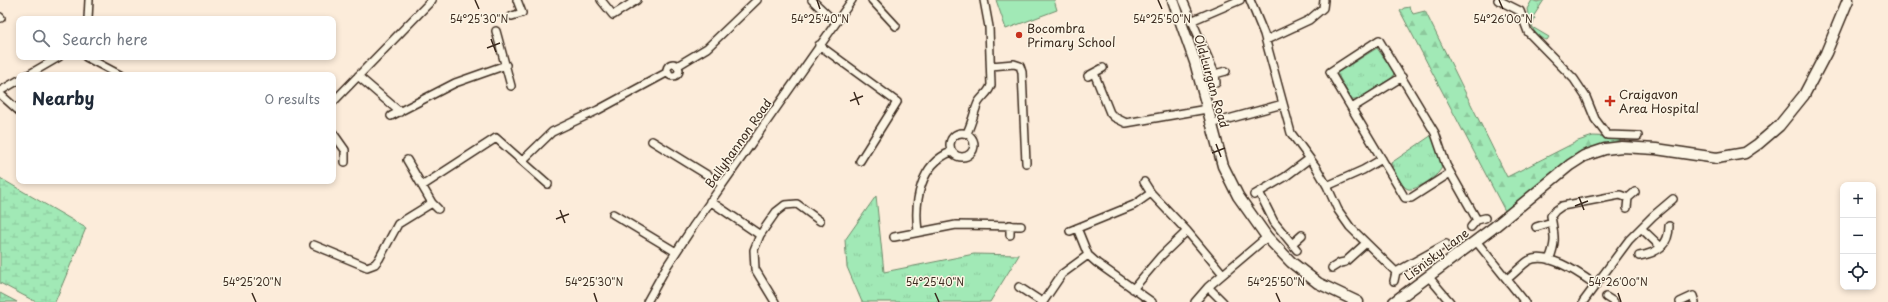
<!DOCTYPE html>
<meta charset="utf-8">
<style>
body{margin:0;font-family:"Playpen Sans",sans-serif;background:#f2f2f3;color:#1f2937}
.controls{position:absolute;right:12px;bottom:12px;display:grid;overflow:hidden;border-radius:8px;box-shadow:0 2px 6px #0003}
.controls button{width:36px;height:36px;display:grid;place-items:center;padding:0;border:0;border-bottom:1px solid #e0e1e3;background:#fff;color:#1f2937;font:20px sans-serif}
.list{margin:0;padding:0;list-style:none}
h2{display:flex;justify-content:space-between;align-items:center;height:52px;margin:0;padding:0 16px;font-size:17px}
h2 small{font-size:13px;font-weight:400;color:#747a83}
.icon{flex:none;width:22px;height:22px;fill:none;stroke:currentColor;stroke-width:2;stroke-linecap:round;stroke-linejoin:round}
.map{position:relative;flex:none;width:1888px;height:302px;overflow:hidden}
.search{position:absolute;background:#fff;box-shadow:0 2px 6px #0003;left:16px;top:16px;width:320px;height:44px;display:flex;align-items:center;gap:10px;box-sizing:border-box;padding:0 14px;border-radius:8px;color:#747a83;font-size:15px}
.panel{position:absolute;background:#fff;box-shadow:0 2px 6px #0003;left:16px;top:72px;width:320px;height:112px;border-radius:8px}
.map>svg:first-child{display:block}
</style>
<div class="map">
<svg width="1888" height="302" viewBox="0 0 1888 302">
<defs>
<pattern id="grass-tufts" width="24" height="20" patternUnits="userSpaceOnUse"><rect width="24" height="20" fill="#a1e9b6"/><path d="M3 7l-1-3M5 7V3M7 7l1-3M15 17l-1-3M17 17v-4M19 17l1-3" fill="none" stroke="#8cc89c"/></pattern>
<pattern id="forest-firs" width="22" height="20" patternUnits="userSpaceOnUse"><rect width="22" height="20" fill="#a1e9b6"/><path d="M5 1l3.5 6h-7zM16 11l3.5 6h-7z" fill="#8cc89c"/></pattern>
<pattern id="wetland-marsh" width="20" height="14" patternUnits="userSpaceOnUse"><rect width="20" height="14" fill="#a1e9b6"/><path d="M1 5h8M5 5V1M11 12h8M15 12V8" fill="none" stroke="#8cc89c"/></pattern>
</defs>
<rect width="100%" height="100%" fill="#fcecda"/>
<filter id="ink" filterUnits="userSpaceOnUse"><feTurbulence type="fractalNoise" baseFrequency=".025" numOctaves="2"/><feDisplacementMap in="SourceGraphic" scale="8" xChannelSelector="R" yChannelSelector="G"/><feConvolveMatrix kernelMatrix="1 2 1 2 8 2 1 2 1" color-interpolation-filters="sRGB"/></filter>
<g filter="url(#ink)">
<path fill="url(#grass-tufts)" stroke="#6e8a6a" d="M 1532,0 L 1537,2 L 1544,0 L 1533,17 L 1535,18 L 1532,27 L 1549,37 L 1547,40 C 1533,38 1529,20 1527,9 Z
M 1377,48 L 1394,72 L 1393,77 L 1357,100 L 1352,100 L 1337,73 Z
M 1432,135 L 1442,166 C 1441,175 1416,191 1408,189 C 1401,187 1394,169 1391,163 Z
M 876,196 L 884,272 L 974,254 L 1019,255 L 990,302 L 862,302 L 847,267 L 845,240 Z"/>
<path fill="url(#forest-firs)" stroke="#6e8a6a" d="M 1410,7 L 1413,14 L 1425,11 L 1507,177 L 1578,141 L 1593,136 L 1618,137 L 1620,139 L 1620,144 L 1609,145 L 1508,211 L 1505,211 L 1400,11 L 1404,8 Z"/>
<path fill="url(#wetland-marsh)" stroke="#6e8a6a" d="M 0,178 L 86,228 L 55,302 L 36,302 L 0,283 Z
M 0,293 L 17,302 L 0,302 Z"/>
<path fill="#a1e9b6" stroke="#6e8a6a" d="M 996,0 L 1054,0 L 1057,10 L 1006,29 Z"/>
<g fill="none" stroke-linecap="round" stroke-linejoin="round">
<g stroke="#3b2a1e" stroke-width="10">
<path id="street" d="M 601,0 L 613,15 L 637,0
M 812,0 L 835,22
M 872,0 L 896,26
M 1183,0 L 1215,74 L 1216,83
M 1250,0 L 1264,34 L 1291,133 L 1316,167 L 1327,186 L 1338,210 L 1350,227 L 1396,272
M 1498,0 L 1520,11 L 1528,32 L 1574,79 L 1586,97 L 1595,119 L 1607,135 L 1638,136
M 512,16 L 522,13 L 517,0
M 0,17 L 1,18
M 88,19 L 89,0
M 1191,21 L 1240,0
M 496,31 L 511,86
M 1266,40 L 1309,20 L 1323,8 L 1324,0
M 819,45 L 897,102 L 860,161
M 86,57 L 120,75
M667 70a6 6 0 1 1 12 0a6 6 0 1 1-12 0Z
M 677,66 L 707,48 L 757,0
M 991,66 L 1014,64 L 1020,66 L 1022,72 L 1026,163
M 1094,73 L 1110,113 L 1114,117 L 1126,123 L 1207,109
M 1215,74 L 1226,71
M 28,75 L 59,57
M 358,76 L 400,112
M 1088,76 L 1103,68
M 0,91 L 19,80
M 0,94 L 19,111
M 333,102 L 432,0
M 1352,108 L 1402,77
M 391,116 L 455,83 L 506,65
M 1210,124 L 1283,104
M950 145a12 12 0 1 1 24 0a12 12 0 1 1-24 0Z
M 333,133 L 345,150 L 345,162
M 967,133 C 972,123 974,112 978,103 C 982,96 989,93 991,85 L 989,27 L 984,0
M 652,141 L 722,184
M 407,160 L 432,203 L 438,209
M 1450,173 L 1411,198 L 1405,198 L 1330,72 L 1379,40 L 1435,133 L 1446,165 L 1477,220
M 1144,182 L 1151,193 L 1187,231 L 1223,274
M 548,184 L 522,161 L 552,132 L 598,110 L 668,72
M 422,186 L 496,138 L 522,161
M 1327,186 L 1363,170 L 1382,159
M 1259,192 L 1274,222 L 1297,250
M 1254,195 L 1285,177 L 1309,159
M 1628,198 L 1635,192
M 710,201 L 760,235
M 613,214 L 676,252
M 1010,225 L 1010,235
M 1471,227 L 1477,220 L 1485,218
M 1536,227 L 1552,222
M 1077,228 L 1088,255 L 1097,263 L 1152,302
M 1641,228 L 1661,247
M 918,231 C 914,202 920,164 951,152
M 1070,231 L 1134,205 L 1151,193
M 894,237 L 956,225 L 1021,226
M 1476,241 L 1525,302
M 1292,244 L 1302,235
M 314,245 L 367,267 L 375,264 L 379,259 L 398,224 L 432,203
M 1639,256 C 1658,253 1669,245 1669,226
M 1549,260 C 1557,241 1554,235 1551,216 L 1555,211 L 1562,206 L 1620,195 L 1628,198 L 1627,208
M 1332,268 L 1340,263 L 1345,262 L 1366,243
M 1428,276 L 1450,302
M 1507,279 C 1514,274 1521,266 1528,261 C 1547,250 1580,274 1596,285
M 1394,281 L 1396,272 L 1446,244
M 1019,287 L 1042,302
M 1208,287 L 1223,302
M 1133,289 L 1161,256 L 1187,231
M 1606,297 L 1614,302
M 647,302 L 667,266 L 694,225 L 852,0
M 775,302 L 755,269 L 754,250 L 760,235 L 776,212 L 785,205 L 797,204 L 820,221
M 1043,302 L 1062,274 L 1088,255
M 1195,302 L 1208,287 L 1267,237
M 1583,302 L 1629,240 L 1653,216 L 1673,199
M 1680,302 L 1693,296 L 1695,302"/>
</g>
<g stroke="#3b2a1e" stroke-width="13">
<path id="secondary" d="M 1173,0 L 1195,62 L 1223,166 L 1238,196 L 1267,237 L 1291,262 L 1318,283 L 1358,302
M 1394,302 L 1493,228 L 1570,165 L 1584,156 L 1605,149 L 1622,147 L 1656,149 L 1717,158 L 1745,153 L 1758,144 L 1779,126 L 1804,95 L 1826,53 L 1848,0"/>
</g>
<use href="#street" stroke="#fcf5e5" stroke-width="7"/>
<use href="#secondary" stroke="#fcf5e5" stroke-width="10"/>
</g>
</g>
<path fill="none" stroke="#3b2a1e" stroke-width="1.5" d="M 475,0 L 479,9M 817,0 L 820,9M 1158,0 L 1162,9M 1499,0 L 1503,9M 491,39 L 496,52M 487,48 L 500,43M 854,92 L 859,105M 850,101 L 863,96M 1216,144 L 1221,157M 1212,153 L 1225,148M 1579,197 L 1584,210M 1575,206 L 1588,201M 560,210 L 565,223M 556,219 L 569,214M 252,293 L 256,302M 594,293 L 597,302M 935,293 L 939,302M 1276,293 L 1280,302M 1618,293 L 1621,302"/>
<g fill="#c8321e" stroke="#fcf5e5" stroke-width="1.5">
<circle cx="1019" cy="35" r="4"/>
<path d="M1608 95h4v4h4v4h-4v4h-4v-4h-4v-4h4z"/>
</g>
<g text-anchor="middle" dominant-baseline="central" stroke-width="3" stroke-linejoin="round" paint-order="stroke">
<g font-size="12" fill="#3b2a1e" stroke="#fcf5e5" text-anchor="start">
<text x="1027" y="28">Bocombra<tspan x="1027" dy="14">Primary School</tspan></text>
<text x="1619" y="94">Craigavon<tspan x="1619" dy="14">Area Hospital</tspan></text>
</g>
<g font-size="12" fill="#3b2a1e" stroke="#fcf5e5">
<text transform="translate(1212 81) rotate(74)">Old Lurgan Road</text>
<text transform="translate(738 143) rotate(-55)">Ballyhannon Road</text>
<text transform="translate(1436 254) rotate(-37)">Lisnisky Lane</text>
</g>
</g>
<g font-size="10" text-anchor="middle" fill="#3b2a1e" stroke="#fcf5e5" stroke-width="3" stroke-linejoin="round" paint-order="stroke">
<text x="479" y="23">54°25'30"N</text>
<text x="820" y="23">54°25'40"N</text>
<text x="1162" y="23">54°25'50"N</text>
<text x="1503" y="23">54°26'00"N</text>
<text x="252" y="286">54°25'20"N</text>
<text x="594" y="286">54°25'30"N</text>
<text x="935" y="286">54°25'40"N</text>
<text x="1276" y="286">54°25'50"N</text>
<text x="1618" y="286">54°26'00"N</text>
</g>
</svg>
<div class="controls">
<button>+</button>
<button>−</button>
<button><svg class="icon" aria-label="locate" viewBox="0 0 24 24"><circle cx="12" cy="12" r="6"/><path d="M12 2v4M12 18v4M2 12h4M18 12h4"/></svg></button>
</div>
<div class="search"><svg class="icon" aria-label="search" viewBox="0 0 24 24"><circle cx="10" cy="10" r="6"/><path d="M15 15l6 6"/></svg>Search here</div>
<section class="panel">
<h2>Nearby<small>0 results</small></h2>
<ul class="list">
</ul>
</section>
</div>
